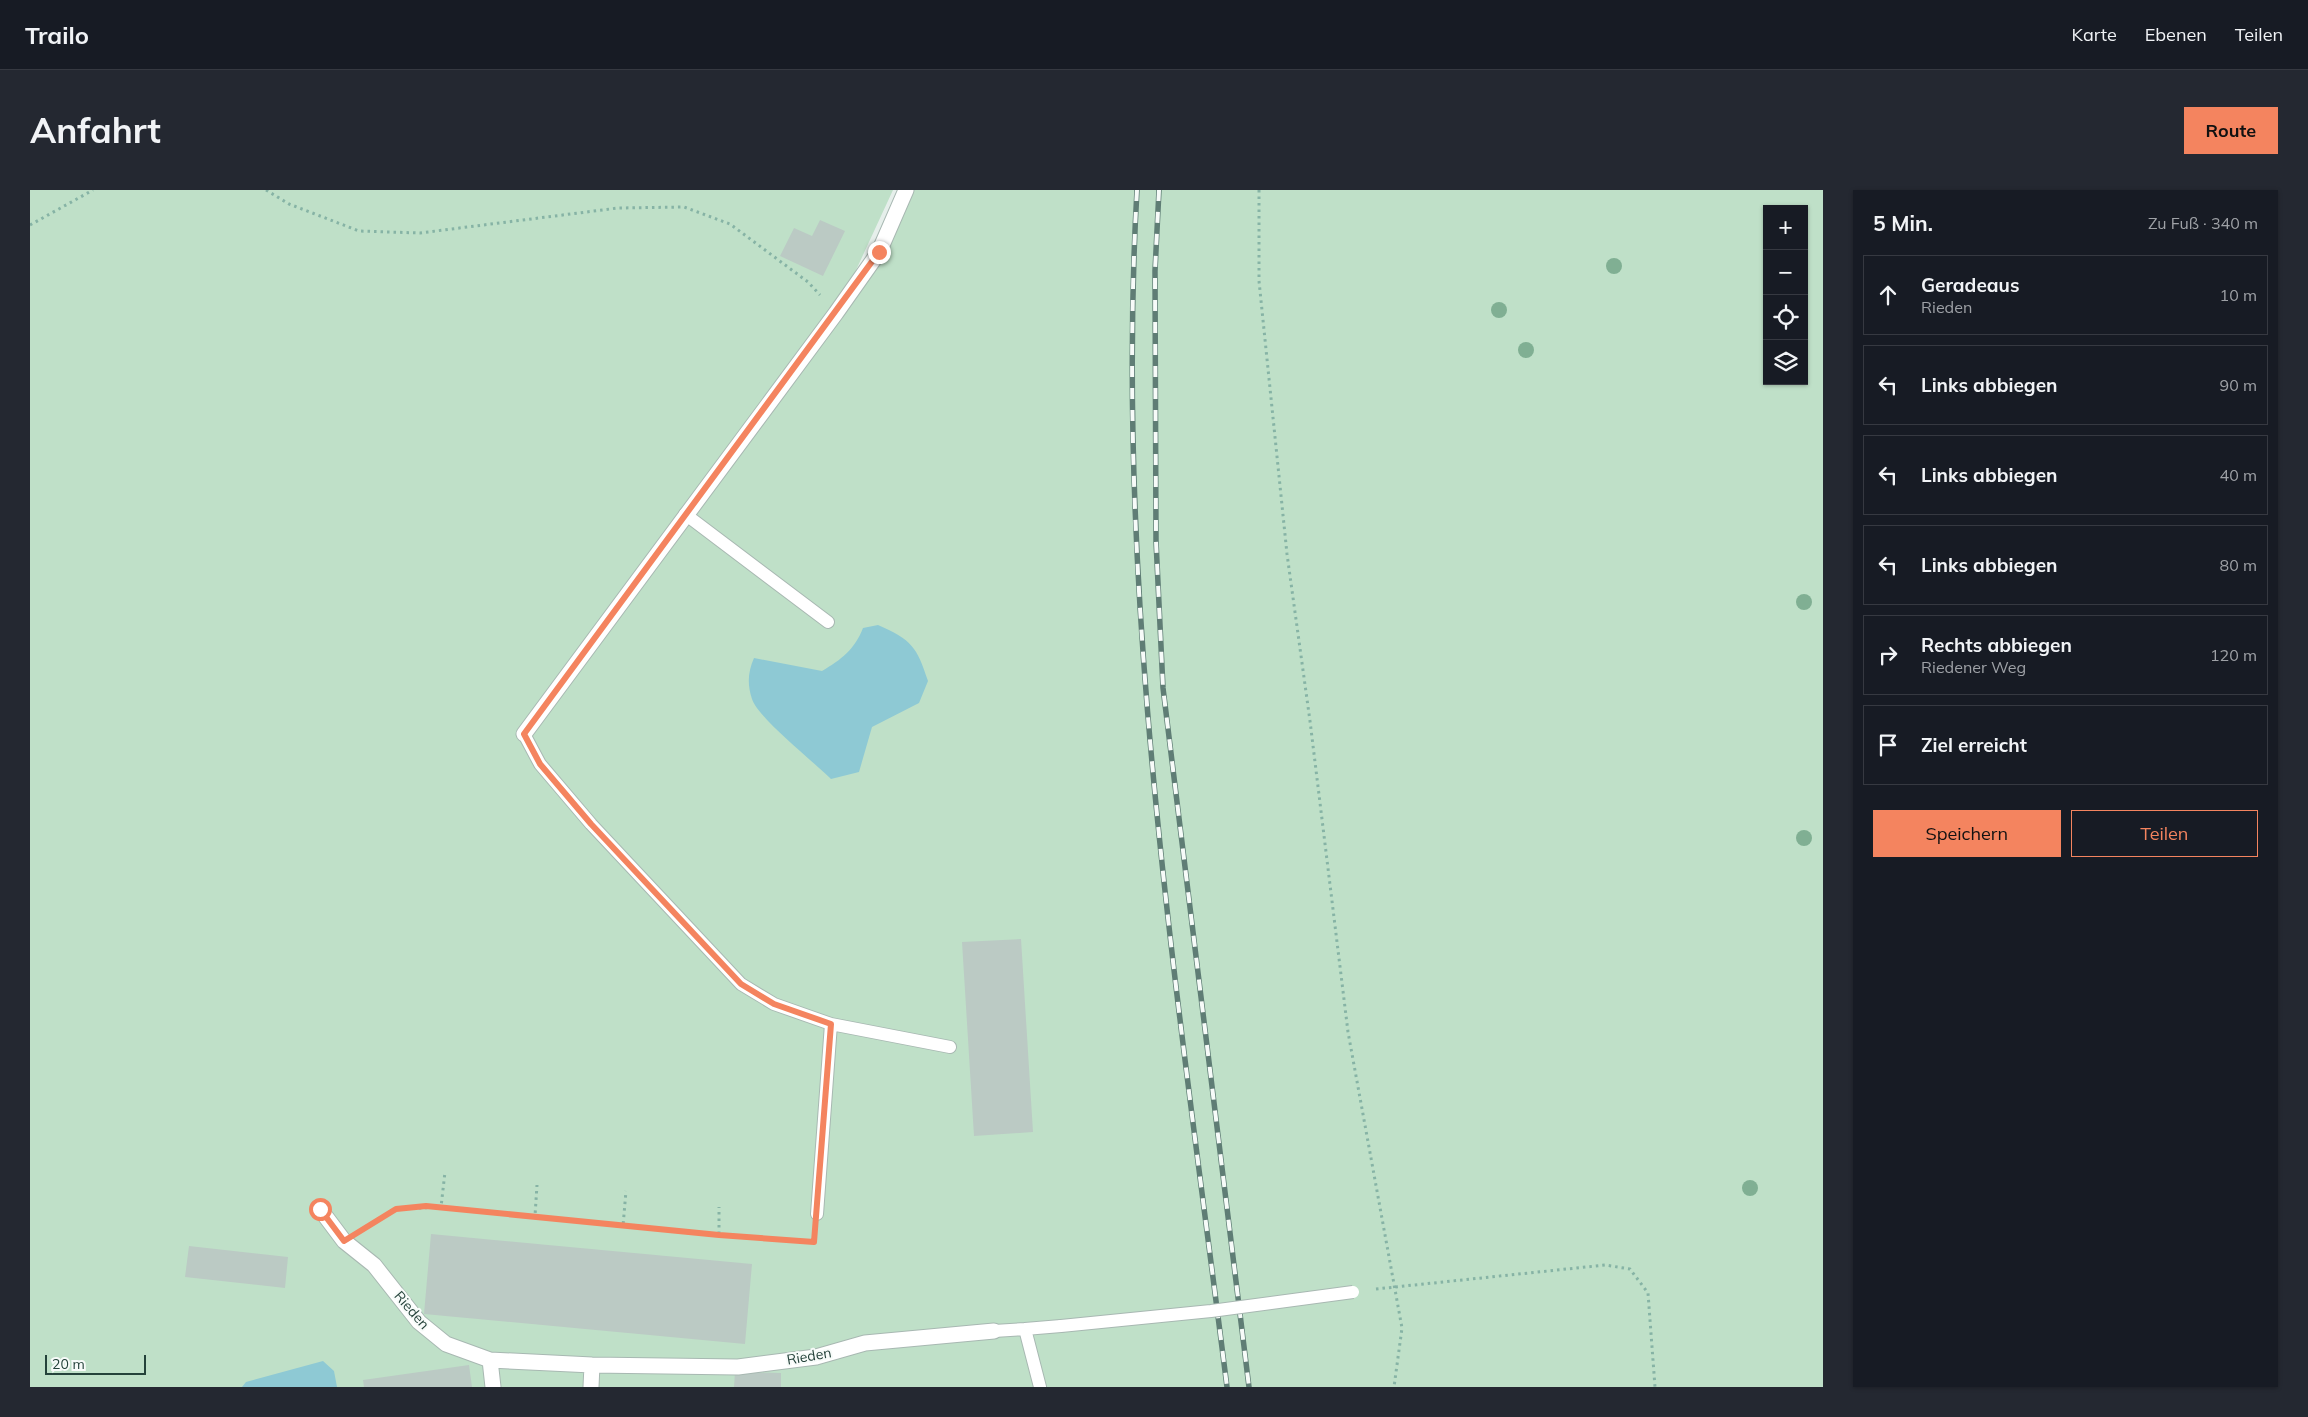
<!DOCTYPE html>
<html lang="de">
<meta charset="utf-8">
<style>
body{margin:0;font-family:Mulish,sans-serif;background:#242831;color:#f1f3f6}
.controls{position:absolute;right:15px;top:15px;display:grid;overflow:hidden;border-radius:0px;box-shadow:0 1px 4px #0004}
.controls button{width:45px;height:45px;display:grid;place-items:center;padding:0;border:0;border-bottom:1px solid #363941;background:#171b24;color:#f1f3f6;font:25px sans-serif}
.scale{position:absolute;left:15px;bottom:12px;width:101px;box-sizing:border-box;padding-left:5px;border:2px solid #24423a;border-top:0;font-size:14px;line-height:18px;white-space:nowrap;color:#24423a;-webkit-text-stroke:4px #f7fbf9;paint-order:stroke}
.stop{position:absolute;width:15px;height:15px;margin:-11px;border:4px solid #f4845f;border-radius:50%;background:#fff}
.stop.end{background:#f4845f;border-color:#fff;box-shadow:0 1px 5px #0008}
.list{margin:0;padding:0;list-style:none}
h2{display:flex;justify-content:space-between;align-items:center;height:65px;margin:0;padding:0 20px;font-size:21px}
h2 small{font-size:16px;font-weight:400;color:#9ea1a6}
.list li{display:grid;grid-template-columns:32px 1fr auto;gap:15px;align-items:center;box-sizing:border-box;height:80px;margin:0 10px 10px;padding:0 10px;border:1px solid #363941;border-radius:0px}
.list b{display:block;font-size:19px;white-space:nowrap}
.list p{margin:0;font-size:16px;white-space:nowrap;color:#9ea1a6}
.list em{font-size:16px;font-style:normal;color:#9ea1a6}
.actions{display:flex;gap:10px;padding:15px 20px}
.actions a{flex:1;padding:11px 0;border:1px solid #f4845f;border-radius:0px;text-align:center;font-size:18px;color:#f4845f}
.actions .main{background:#f4845f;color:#111}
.icon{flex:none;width:28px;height:28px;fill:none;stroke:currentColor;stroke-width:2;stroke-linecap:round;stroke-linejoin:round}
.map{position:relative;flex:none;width:1793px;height:1197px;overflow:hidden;border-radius:0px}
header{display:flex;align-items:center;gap:30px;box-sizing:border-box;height:70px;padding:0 25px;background:#171b24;border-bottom:1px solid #363941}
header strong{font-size:24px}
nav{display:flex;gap:28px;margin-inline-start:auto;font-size:18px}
.intro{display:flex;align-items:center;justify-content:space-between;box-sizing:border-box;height:120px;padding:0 30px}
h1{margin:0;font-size:35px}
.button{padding:12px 22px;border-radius:0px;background:#f4845f;color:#111;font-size:18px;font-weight:700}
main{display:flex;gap:30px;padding:0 30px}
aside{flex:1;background:#171b24;border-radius:0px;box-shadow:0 1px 4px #0004}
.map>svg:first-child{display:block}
</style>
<header>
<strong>Trailo</strong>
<nav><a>Karte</a><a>Ebenen</a><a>Teilen</a></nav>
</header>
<div class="intro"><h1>Anfahrt</h1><a class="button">Route</a></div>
<main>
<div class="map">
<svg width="1793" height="1197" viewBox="0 0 1793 1197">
<rect width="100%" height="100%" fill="#e6efeb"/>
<path fill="#bfe0c8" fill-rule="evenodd" d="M 0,0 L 863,0 L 809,117 L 882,0 L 1793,0 L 1793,1197 L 0,1197 ZM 1737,19 L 1774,19 L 1774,191 L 1737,191 Z"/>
<path fill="#8ec9d4" d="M 848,435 C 882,450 887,457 898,491 L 889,513 L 842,537 L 829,582 L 801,589 C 784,572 728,528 722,509 C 717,494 718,482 724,468 L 792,481 C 811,470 825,459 833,438 Z
M 293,1171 L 304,1181 L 307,1197 L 212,1197 L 216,1192 Z"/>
<path fill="#bbcac4" d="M 790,30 L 815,41 L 793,86 L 750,66 L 764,38 L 782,46 Z
M 991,749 L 1003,942 L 944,946 L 932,752 Z
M 401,1044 L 722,1074 L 715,1154 L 394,1124 Z
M 159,1056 L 258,1067 L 255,1098 L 155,1087 Z
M 439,1175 L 442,1197 L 334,1197 L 333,1190 Z
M 705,1182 L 751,1183 L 751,1197 L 704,1197 Z"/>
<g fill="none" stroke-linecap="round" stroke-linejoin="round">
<g stroke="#a8b8b2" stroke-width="14">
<path id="service" d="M 655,324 L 798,432
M 494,544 L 510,574 L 561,634 L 711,794 L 744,814 L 801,834 L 920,857
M 787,1024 L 801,834
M 964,1141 L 995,1139
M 1010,1197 L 995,1139 L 1031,1136"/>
</g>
<g stroke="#a8b8b2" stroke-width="17">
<path id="minor" d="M 494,544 L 806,123 L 849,62 L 876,0
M 290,1019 L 314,1051 L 344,1075 L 389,1132 L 416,1154 L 460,1170 L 562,1175 L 708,1177 L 786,1167 L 835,1153 L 964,1141
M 460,1170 L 463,1197
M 561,1197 L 562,1175"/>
</g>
<path stroke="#86b3a5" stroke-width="3" stroke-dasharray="2.5 4" stroke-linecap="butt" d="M 236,0 L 259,14 L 329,41 L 390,43 L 588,18 L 654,17 L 700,34 L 778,92 L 790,105
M 1229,0 L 1229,91 L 1257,364 L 1280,531 L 1318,842 L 1372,1138 L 1364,1197
M 0,35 L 63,0
M 411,1017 L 505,1026 L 507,995
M 505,1026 L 593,1036 L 596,1001
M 593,1036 L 689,1045 L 689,1017
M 335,1037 L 367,1019 L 411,1017 L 415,982
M 689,1045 L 784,1052 L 785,1046
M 1346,1099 L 1575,1075 L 1600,1079 L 1618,1103 L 1625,1197"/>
<use href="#service" stroke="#fff" stroke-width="12"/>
<use href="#minor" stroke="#fff" stroke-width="15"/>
<g stroke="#5f7d75" stroke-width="5.5">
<path id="rail" d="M 1107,0 C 1084,403 1147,799 1197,1197
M 1129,0 L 1125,81 L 1126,351 L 1133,498 L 1219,1197"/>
</g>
<use href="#rail" stroke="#f7fbf9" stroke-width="4" stroke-dasharray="11" stroke-linecap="butt"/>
<g stroke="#a8b8b2" stroke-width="14" stroke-linecap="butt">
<path id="service-bridge" d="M 1031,1136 L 1181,1121 L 1323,1102"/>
</g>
<use href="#service-bridge" stroke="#fff" stroke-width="12"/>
</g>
<g fill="#80af93">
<circle cx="1584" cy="76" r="8"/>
<circle cx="1469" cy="120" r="8"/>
<circle cx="1496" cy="160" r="8"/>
<circle cx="1774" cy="412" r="8"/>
<circle cx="1774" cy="648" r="8"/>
<circle cx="1720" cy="998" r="8"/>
</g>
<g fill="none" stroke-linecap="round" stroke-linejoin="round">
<path stroke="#f4845f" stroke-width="6" d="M 290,1019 L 314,1051 L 366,1019 L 396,1016 L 689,1045 L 784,1052 L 801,834 L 744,814 L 711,794 L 561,634 L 510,574 L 494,544 L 849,62"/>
</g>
<g text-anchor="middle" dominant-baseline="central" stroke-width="4" stroke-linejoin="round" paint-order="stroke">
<g font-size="14" fill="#24423a" stroke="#f7fbf9">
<text transform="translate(382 1120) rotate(49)">Rieden</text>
<text transform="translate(779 1166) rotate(-10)">Rieden</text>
</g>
</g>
</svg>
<div class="controls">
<button>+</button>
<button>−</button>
<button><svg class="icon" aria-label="locate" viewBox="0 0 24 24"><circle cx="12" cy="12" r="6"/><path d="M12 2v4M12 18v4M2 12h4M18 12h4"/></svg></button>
<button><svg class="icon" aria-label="layers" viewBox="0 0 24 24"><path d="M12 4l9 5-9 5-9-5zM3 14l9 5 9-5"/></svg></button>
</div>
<div class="scale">20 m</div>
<div class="stop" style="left:290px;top:1019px"></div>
<div class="stop end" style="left:849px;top:62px"></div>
</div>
<aside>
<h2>5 Min.<small>Zu Fuß · 340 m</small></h2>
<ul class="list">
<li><svg class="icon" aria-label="ahead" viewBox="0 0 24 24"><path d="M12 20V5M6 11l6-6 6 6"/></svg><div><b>Geradeaus</b><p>Rieden</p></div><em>10 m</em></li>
<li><svg class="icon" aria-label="left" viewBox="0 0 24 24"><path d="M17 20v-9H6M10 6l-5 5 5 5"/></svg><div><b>Links abbiegen</b></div><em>90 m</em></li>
<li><svg class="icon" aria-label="left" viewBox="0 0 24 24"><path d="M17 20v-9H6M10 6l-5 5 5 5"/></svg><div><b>Links abbiegen</b></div><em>40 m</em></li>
<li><svg class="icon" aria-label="left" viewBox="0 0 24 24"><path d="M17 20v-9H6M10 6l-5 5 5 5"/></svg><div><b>Links abbiegen</b></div><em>80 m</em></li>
<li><svg class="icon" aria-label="right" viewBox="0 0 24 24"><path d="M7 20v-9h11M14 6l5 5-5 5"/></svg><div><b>Rechts abbiegen</b><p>Riedener Weg</p></div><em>120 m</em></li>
<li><svg class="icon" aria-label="arrive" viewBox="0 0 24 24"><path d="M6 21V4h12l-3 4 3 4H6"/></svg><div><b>Ziel erreicht</b></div></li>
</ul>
<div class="actions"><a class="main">Speichern</a><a>Teilen</a></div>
</aside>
</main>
